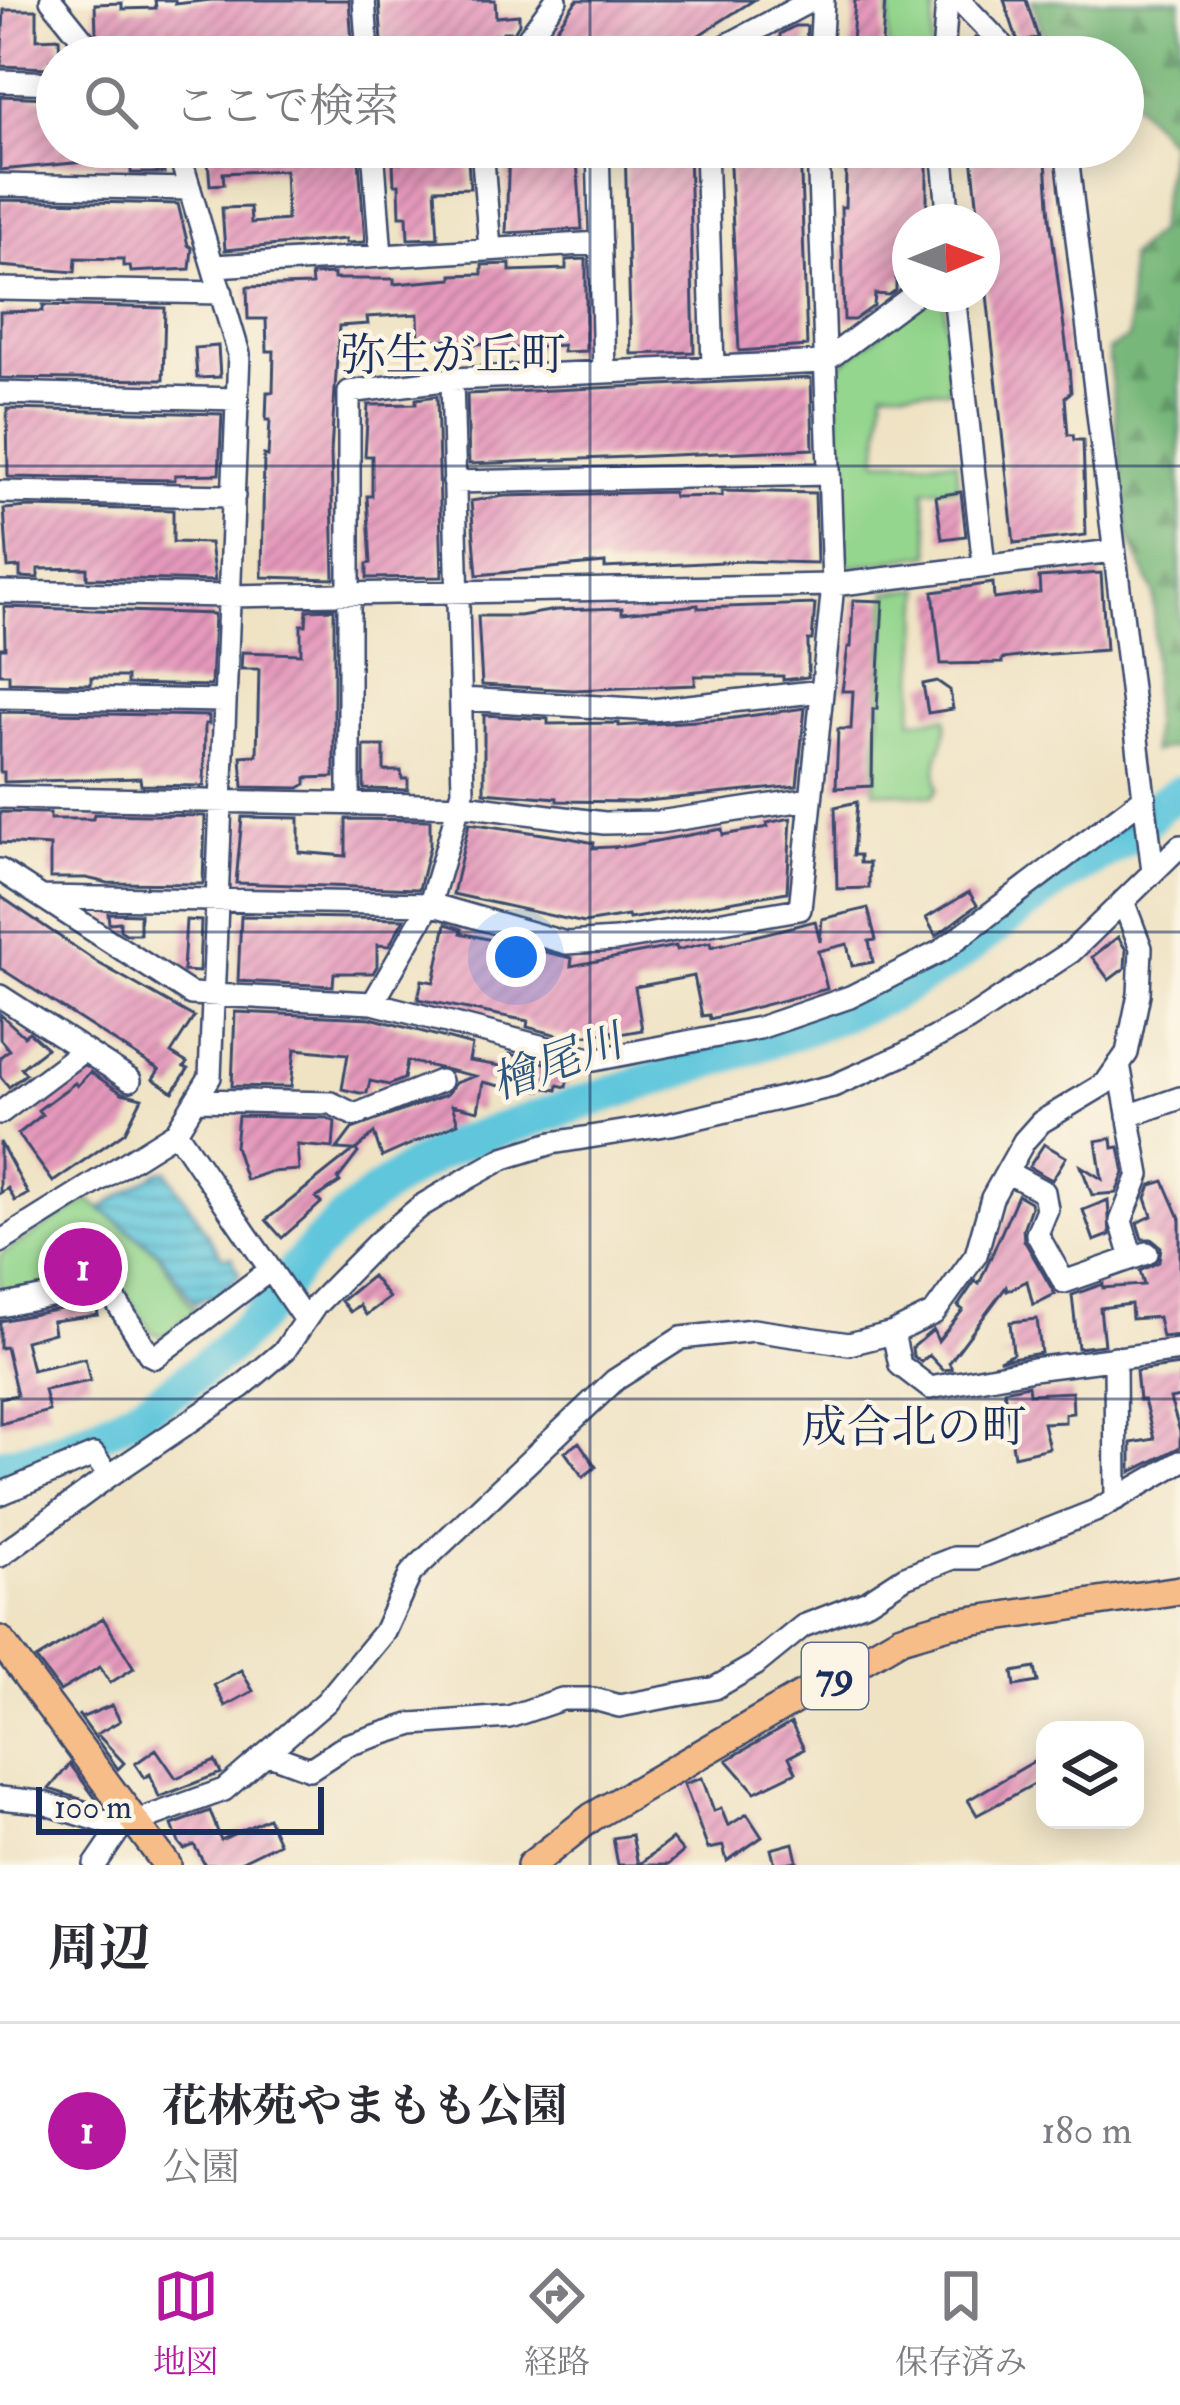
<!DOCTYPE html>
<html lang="ja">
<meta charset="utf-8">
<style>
body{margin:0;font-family:"IM FELL Double Pica","Noto Serif JP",serif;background:#f2f2f3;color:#2b2b33}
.controls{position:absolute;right:36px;bottom:36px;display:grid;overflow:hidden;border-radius:24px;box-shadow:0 6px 30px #0003}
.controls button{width:108px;height:108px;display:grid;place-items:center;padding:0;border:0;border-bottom:3px solid #e1e1e2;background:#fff;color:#2b2b33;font:60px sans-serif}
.compass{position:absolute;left:892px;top:204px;width:108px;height:108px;border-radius:50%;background:#fff;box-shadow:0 6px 30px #0003;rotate:89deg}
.scale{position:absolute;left:36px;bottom:30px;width:288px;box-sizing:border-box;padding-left:12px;border:6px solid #1b2f5e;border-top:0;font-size:33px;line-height:42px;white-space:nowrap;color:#1b2f5e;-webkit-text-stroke:9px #fcf5e5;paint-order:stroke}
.you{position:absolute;left:516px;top:957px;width:42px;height:42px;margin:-30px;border:9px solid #fff;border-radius:50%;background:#1a73e8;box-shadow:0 0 0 18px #1a73e833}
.badge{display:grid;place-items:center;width:78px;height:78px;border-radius:50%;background:#b5179e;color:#fff;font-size:39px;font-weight:700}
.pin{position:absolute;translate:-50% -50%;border:6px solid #fff;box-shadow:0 3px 12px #0006}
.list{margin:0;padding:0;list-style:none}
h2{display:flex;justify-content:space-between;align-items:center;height:156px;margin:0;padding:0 48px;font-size:51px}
h2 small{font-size:39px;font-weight:400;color:#7c7c81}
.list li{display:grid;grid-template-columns:78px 1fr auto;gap:36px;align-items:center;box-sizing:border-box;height:216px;padding:0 48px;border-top:3px solid #e1e1e2}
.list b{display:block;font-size:45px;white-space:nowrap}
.list p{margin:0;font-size:39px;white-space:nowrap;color:#7c7c81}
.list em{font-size:39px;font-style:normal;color:#7c7c81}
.icon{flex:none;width:66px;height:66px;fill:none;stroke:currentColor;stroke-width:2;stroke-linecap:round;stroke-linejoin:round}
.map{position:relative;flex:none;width:1180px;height:1865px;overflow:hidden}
.search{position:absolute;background:#fff;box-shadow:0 6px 30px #0003;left:36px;right:36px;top:36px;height:132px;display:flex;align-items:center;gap:30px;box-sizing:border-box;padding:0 42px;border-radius:66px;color:#7c7c81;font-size:45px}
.sheet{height:372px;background:#fff}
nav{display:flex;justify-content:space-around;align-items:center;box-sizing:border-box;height:168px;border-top:3px solid #e1e1e2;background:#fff;font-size:33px;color:#7c7c81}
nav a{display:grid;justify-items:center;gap:6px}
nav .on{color:#b5179e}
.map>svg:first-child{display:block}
</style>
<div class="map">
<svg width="1180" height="1865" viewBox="0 0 1180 1865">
<defs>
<pattern id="forest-firs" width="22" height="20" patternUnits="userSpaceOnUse" patternTransform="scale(3)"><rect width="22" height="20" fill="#77b779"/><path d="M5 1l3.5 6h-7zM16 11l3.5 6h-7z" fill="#619566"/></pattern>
<pattern id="water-rules" width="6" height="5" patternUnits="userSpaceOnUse" patternTransform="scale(3)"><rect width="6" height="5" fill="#5fc6dc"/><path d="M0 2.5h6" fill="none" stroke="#4ea1b6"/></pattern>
<pattern id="building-hatch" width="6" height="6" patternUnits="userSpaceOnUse" patternTransform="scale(3)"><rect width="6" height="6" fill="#e599bb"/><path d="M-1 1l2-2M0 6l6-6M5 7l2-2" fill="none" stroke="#b97d9b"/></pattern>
</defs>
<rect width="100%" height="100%" fill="#fcf5e5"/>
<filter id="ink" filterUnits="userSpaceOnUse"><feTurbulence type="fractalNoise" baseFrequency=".00833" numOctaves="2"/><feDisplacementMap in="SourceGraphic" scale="24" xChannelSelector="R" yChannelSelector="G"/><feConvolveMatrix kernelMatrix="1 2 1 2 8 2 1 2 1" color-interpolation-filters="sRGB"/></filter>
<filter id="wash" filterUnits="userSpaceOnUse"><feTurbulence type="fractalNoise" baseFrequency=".004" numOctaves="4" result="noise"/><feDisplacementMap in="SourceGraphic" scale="48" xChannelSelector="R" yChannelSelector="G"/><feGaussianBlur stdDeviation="2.7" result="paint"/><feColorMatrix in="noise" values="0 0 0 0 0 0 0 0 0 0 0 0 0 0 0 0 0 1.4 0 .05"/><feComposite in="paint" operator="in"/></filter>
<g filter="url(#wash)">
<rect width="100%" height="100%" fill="#efe3c4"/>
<path fill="url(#forest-firs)" stroke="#49736c" stroke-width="3" d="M 1032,0 L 1180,0 L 1180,745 L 1152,752 L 1154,594 L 1128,534 L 1108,350 L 1129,337 L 1129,256 L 1157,232 L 1171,143 L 1123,90 L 1123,57 L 1049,55 Z"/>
<path fill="#94d68e" stroke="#588276" stroke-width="3" d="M 890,0 L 935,0 L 931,57 L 887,57 Z
M 931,294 L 944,297 L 949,390 L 884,389 L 877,460 L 956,461 L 958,487 L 924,490 L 931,554 L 852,567 L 843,559 L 836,376 L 839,366 Z
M 922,589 L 912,721 L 946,717 C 951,743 930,750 938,788 L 933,796 L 874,791 L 887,592 Z
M 89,1200 L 157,1253 L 195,1312 L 164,1336 L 152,1333 L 127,1294 L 106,1279 L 0,1299 L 0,1255 Z"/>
<path fill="url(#water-rules)" stroke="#3d7a9d" stroke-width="3" d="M 167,1171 L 223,1258 L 231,1256 L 239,1274 L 236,1279 L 213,1300 L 210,1295 L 195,1304 L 159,1252 L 101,1208 L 159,1172 Z"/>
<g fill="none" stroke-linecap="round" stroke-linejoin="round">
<path stroke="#5fc6dc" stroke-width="36" d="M 0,1465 C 100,1446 197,1386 265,1310 C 277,1296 287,1280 298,1266 C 341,1216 398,1172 457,1144 L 793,1033 L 890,995 L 951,960 L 1058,880 L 1133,834 L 1160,805 L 1180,793"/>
</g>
<g id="blocks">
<path fill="url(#building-hatch)" d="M 155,0 L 175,0 L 175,4 L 211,0 L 349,0 L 353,57 L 130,57 L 129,41 L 104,42 L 96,32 L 95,4 L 122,3 L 122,9 L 156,8 Z
M 379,0 L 495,0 L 496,17 L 519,15 L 519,24 L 514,32 L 503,32 L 499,55 L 386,57 L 383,56 Z
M 577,0 L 754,0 L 696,37 L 583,34 L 568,55 L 548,40 Z
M 855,0 L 885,0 L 881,57 L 851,57 Z
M 1004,0 L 1026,0 L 1038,37 L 1021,43 L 1017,39 Z
M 4,10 L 37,10 L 37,39 L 59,38 L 60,57 L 50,61 L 50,68 L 1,66 Z
M 795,26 L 807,26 L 805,53 L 801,57 L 780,57 L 780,34 Z
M 975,38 L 993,57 L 958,57 Z
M 0,96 L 51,98 L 51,104 L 57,103 L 57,147 L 149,147 L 163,164 L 164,173 L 131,173 L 131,164 L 95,166 L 95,161 L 0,170 Z
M 358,147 L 365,242 L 346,243 L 346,239 L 225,250 L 222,208 L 250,207 L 251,223 L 287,220 L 285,170 L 223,173 L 224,184 L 210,185 L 207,148 Z
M 398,147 L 467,147 L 470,188 L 435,189 L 438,238 L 408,239 L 407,216 L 400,216 L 399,184 L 394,184 L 393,163 L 399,163 Z
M 509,147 L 576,147 L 582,229 L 506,233 Z
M 625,147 L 689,147 L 694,352 L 631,354 Z
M 729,147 L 800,147 L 807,346 L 739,351 Z
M 841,147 L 919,147 L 919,160 L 927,160 L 927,222 L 910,222 L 908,279 L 896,279 L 896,290 L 889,295 L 875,294 L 874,306 L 854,320 L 844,320 L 841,207 L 845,207 L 846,170 L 841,170 Z
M 971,147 L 999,147 L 999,151 L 1045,147 L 1050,218 L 1069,367 L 1071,392 L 1065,397 L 1068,435 L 1073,435 L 1074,440 L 1083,440 L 1086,535 L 1014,543 Z
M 0,200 L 178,204 L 188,245 L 192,248 L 190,269 L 131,272 L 130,266 L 123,266 L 123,259 L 76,258 L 75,272 L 0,266 Z
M 586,259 L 586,351 L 563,352 L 563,345 L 486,350 L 486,343 L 458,346 L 458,339 L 419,340 L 418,314 L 367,317 L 368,324 L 339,326 L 331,452 L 334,579 L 262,577 L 264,455 L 268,456 L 270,420 L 266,420 L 267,392 L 273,392 L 274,351 L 267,351 L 266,319 L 248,319 L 247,287 L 312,285 L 311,275 L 334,274 L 334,279 L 394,279 L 394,284 L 452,279 L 452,275 L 482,274 L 482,265 L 510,264 L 510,271 L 566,269 L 566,260 Z
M 43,305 L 165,308 L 163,380 L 0,378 L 0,312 L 43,311 Z
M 218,346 L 220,377 L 197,378 L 195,348 Z
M 811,378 L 813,449 L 469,464 L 467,394 Z
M 437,396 L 442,577 L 367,578 L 367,564 L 371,563 L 367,496 L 372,496 L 372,456 L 365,456 L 368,405 L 416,404 L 416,399 Z
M 7,409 L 222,414 L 219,474 L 175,475 L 175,480 L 8,477 Z
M 722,491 L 815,493 L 817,563 L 743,561 L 605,568 L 605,563 L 477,575 L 471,501 L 504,496 L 673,492 L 674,497 L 722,496 Z
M 961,492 L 966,536 L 942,539 L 936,496 Z
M 28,507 L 173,510 L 173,542 L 210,543 L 215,581 L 87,578 L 87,568 L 38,569 L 38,578 L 20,577 L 20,567 L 8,568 L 4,509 Z
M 1101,573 L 1106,650 L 1036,655 L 1002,659 L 1002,663 L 941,664 L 933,592 L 993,583 L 994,599 L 1040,593 L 1039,577 Z
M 853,600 L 883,601 L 877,709 L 873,709 L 872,786 L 836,788 L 838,729 L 851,729 L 853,691 L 842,691 L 848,647 L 851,647 Z
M 815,604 L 812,640 L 808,640 L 808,677 L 783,680 L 783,676 L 695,676 L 695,685 L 573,690 L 482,685 L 478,616 L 520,616 L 556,610 L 622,608 L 622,613 L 698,605 L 698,608 Z
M 4,607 L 214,614 L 211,686 L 127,684 L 127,677 L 91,677 L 91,684 L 9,682 L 9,674 L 0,674 L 0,648 L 5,648 Z
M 334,609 L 334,777 L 306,778 L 306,784 L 299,788 L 243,787 L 241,756 L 257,755 L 259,669 L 241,669 L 242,652 L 301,654 L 301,625 L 306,625 L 307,610 Z
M 937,681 L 950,690 L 953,709 L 928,713 L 923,684 Z
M 805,708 L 797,786 L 636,802 L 557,801 L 557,798 L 484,792 L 484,715 L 548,719 L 548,724 L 619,723 L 619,726 L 727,719 Z
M 0,712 L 209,716 L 209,724 L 205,724 L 204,786 L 141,785 L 140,778 L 4,782 L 4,772 L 0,772 Z
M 364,746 L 384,746 L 384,771 L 401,771 L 402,779 L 408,779 L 408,790 L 364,789 Z
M 857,802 L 853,855 L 860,855 L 860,863 L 869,863 L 869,888 L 837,889 L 835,807 Z
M 0,812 L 50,813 L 50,819 L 93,819 L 94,814 L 205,816 L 203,884 L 108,883 L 86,878 L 50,878 L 50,846 L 0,843 Z
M 242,817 L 299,818 L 299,852 L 346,856 L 346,819 L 430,820 L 430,845 L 419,889 L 236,883 Z
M 791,818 L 787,892 L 629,919 L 628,916 L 584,923 L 453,894 L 469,823 L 570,838 L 594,843 L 593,848 L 629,846 L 722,829 L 723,835 L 768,827 L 767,823 Z
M 969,892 L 977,905 L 936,936 L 926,918 Z
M 0,896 L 100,964 L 194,1017 L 171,1053 L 187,1063 L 184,1067 L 188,1069 L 173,1092 L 153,1079 L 159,1070 L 0,968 Z
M 868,908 L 876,940 L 869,941 L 873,962 L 852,966 L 847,944 L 818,951 L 827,989 L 710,1019 L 709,1015 L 702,1016 L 694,976 L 635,987 L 642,1030 L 614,1035 L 614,1031 L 569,1038 L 527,1027 L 528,1021 L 418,999 L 422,980 L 434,982 L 446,924 L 462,929 L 461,933 L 572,958 L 571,966 L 676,946 L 677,950 L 710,942 L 711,947 L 815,921 L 820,942 L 822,919 Z
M 108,913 L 140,914 L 140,934 L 126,934 L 120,930 L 120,922 L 109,923 Z
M 241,916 L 404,919 L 389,946 L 377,945 L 377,966 L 373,973 L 334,973 L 333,986 L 238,981 Z
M 186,920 L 201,921 L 199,972 L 183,971 Z
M 1118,937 L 1126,950 L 1125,968 L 1109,980 L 1092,957 Z
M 235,1012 L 371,1018 L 472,1045 L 469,1061 L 507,1067 L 510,1054 L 570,1069 L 566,1087 L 558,1085 L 557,1090 L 541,1087 L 540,1091 L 528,1088 L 527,1092 L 483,1082 L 478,1111 L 452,1105 L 458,1123 L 382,1157 L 374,1133 L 356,1150 L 358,1153 L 338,1179 L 340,1182 L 316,1198 L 321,1203 L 282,1238 L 266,1220 L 354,1150 L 337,1149 L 352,1129 L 446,1095 L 455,1083 L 475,1076 L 407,1061 L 404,1079 L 389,1085 L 370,1081 L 367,1093 L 360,1093 L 342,1089 L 348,1054 L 295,1049 L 291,1087 L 232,1086 Z
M 0,1014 L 24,1036 L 29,1032 L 47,1048 L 21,1068 L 26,1074 L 9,1087 L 0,1076 L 0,1057 L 9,1050 L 0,1039 Z
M 90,1072 L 122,1093 L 142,1098 L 125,1132 L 53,1182 L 18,1134 L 42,1115 L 38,1110 L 75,1083 L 77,1086 Z
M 238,1116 L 327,1118 L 335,1122 L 333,1148 L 297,1145 L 299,1170 L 269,1172 L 246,1180 L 235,1146 Z
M 1112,1138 L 1113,1148 L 1119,1147 L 1124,1173 L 1116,1193 L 1092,1195 L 1081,1166 L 1102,1179 L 1096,1141 Z
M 0,1142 L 28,1194 L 15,1201 L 8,1188 L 0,1193 Z
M 1044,1144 L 1066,1157 L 1052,1180 L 1029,1167 Z
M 1164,1181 L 1180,1218 L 1180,1335 L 1162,1337 L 1158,1317 L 1132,1319 L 1131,1304 L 1100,1308 L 1104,1345 L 1078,1348 L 1072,1295 L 1103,1284 L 1103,1288 L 1144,1285 L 1140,1271 L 1159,1262 L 1161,1247 L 1151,1239 L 1142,1239 L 1137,1223 L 1152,1216 L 1146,1198 L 1151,1185 Z
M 1018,1195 L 1030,1202 L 1031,1207 L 1023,1229 L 1024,1240 L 1055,1294 L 1033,1305 L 1027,1281 L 1007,1291 L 1006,1287 L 949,1363 L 952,1369 L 943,1370 L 929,1355 L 921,1362 L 913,1356 L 912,1348 L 933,1330 L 938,1341 L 963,1310 L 958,1306 L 975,1281 L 979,1284 Z
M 1108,1200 L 1110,1235 L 1094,1241 L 1083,1210 Z
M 372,1276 L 389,1298 L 366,1315 L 359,1305 L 350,1312 L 341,1301 Z
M 96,1302 L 98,1315 L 52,1321 L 54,1333 L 25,1341 L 32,1370 L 85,1358 L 90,1381 L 44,1390 L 49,1411 L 0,1424 L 0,1398 L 17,1395 L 6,1347 L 0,1348 L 0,1321 Z
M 1037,1319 L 1041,1353 L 999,1360 L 1013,1353 L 1010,1322 Z
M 1180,1365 L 1180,1397 L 1170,1399 L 1180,1432 L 1180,1447 L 1131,1472 L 1131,1443 L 1154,1439 L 1144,1400 L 1139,1400 L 1136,1371 Z
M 1028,1385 L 1029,1394 L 1072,1392 L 1073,1413 L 1065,1414 L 1065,1422 L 1043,1423 L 1049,1448 L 1014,1456 L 1004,1390 Z
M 579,1442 L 596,1467 L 583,1477 L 565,1452 Z
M 103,1618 L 134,1668 L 110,1683 L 100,1667 L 60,1691 L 36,1659 Z
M 1035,1668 L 1038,1682 L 1015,1686 L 1013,1672 Z
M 241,1670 L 253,1691 L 225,1706 L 214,1685 Z
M 112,1705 L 120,1721 L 97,1734 L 124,1763 L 118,1769 L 78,1714 L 81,1718 Z
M 791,1723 L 804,1749 L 789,1757 L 796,1772 L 755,1792 L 727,1760 Z
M 156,1749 L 176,1778 L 215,1761 L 221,1773 L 159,1797 L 150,1774 L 144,1778 L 135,1764 Z
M 1045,1755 L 1045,1772 L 1035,1779 L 1036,1783 L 977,1815 L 968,1800 Z
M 70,1764 L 96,1799 L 93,1803 L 49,1789 Z
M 702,1778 L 714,1811 L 721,1808 L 728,1826 L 747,1814 L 762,1837 L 727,1861 L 723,1846 L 708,1849 L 684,1784 Z
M 210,1811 L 221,1840 L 268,1818 L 279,1843 L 234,1865 L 205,1865 L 194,1845 L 184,1849 L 179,1843 L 172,1825 Z
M 632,1835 L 638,1865 L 672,1839 L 683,1852 L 668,1865 L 618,1865 L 613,1838 Z
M 793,1843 L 797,1861 L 775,1865 L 771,1849 Z"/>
</g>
</g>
<g filter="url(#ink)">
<use href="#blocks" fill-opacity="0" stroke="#3b4a6d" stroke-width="3"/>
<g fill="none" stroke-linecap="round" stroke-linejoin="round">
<g stroke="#3b4a6d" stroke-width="26">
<path id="minor" d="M 51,0 L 97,57
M 364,0 L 368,57
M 959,0 L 1014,57
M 514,57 L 556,0
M 705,57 L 812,0
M 820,57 L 823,0
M 943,57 L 947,0
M 0,81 L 57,83
M 373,147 L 381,256
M 482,147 L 490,249
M 598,147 L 604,370
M 706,147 L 713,366
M 942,147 L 949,222
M 1066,147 L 1153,872
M 0,185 L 190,189
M 214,266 L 601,243
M 0,289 L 222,293
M 954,294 L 984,566
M 0,393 L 238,399
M 454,482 L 828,474
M 0,492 L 234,496
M 0,592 L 230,596 L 833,585 L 1112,551
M 0,697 L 225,701
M 461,699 L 652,710 L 822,691
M 0,797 L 472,806 L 604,823 L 659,822 L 811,799
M 349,804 L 349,392 L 452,379 L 824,362 L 915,294
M 0,870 L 191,994 L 373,1003 L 430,904 L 463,791 L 452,379
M 42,897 L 430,904 L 566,943 L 616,940 L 800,909 L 833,585 L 818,147
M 0,996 L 130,1080
M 373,1003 L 594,1060 L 759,1028 L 850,997 L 941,951 L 1145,797
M 1119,1064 L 1139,1175 L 1121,1221 L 1132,1258
M 196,1100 L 331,1103 L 355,1115 L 440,1081
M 0,1113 L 84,1050
M 1128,1116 L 1180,1098
M 176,1132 L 305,1320
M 1007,1172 L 1044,1192 L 1047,1209 L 1037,1234 L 1064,1282 L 1147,1253
M 0,1242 L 176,1132 L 210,1077 L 239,354 L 182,163 L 169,147
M 0,1306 L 106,1285 L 149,1354 L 155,1357 L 270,1270
M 893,1333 L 900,1365 L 930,1388 L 1033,1369 L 1180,1350
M 1115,1357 L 1116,1499
M 0,1494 L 94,1455 L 109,1476
M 0,1556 L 109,1476 L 241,1387 L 285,1350 L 315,1306 L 378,1242 L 421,1206 L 470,1177 L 504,1158 L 552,1143 L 671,1124 L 833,1086 L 901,1056 L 968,1020 L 1071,952 L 1180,846
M 269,1754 L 310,1769 L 347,1745 L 413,1724 L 509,1717 L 562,1699 L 594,1699 L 619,1706 L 715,1688 L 755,1665 L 803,1626 L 868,1601 L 905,1577 L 954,1558 L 977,1558 L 1095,1511 L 1180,1462
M 0,1798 L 40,1802 L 121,1827
M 95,1865 L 121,1827 L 224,1790 L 326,1702 L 384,1632 L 411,1573 L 615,1380 L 681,1338 L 753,1330 L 849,1344 L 893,1333 L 934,1313 L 976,1255 L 992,1198 L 1024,1141 L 1041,1122 L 1106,1083 L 1127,1053 L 1139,994 L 1141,948 L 1123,901"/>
</g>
<g stroke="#3b4a6d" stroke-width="32">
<path id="major" d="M 0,1640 L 167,1865
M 531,1865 L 592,1817 L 901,1638 L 949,1624 L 1180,1590"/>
</g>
<use href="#minor" stroke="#fff" stroke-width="21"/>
<use href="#major" stroke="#f7bd88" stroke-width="27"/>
</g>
</g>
<path fill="none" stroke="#1b2f5e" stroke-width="3" stroke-opacity="0.55" d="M 590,0 L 590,57M 590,147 L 590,1865M 0,466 L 1180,466M 0,932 L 1180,932M 0,1399 L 1180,1399"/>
<g text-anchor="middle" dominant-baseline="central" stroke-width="9" stroke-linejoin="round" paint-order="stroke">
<rect fill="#fcf5e5" stroke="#5e6a86" stroke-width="3" x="802" y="1643" width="66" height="66" rx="9"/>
<g font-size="39" font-weight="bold" fill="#1b2f5e">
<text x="835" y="1676">79</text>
</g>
<g font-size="45" fill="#1b2f5e" stroke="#fcf5e5">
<text x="453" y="356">弥生が丘町</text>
<text x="914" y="1428">成合北の町</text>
</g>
<g font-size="45" font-style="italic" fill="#2c557e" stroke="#fcf5e5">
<text transform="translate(557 1063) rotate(-20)">檜尾川</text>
</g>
</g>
</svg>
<div class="controls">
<button><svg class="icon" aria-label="layers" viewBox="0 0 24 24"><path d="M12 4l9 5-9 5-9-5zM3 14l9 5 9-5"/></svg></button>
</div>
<svg class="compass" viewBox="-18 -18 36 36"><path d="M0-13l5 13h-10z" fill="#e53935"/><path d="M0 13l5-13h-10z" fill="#7c7c81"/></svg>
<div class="scale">100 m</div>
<div class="you"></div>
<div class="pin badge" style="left:83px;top:1267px">1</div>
<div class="search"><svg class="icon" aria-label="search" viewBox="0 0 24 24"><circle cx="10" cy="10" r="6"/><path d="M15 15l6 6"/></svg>ここで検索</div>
</div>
<section class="sheet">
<h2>周辺<small></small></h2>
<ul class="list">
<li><span class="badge">1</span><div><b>花林苑やまもも公園</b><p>公園</p></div><em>180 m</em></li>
</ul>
</section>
<nav>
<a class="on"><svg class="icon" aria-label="map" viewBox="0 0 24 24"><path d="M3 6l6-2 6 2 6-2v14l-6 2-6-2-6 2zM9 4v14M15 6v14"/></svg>地図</a>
<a><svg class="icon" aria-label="directions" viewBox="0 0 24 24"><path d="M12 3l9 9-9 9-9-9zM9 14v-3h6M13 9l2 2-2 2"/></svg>経路</a>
<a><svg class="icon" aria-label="saved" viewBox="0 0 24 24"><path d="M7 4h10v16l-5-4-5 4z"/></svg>保存済み</a>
</nav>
